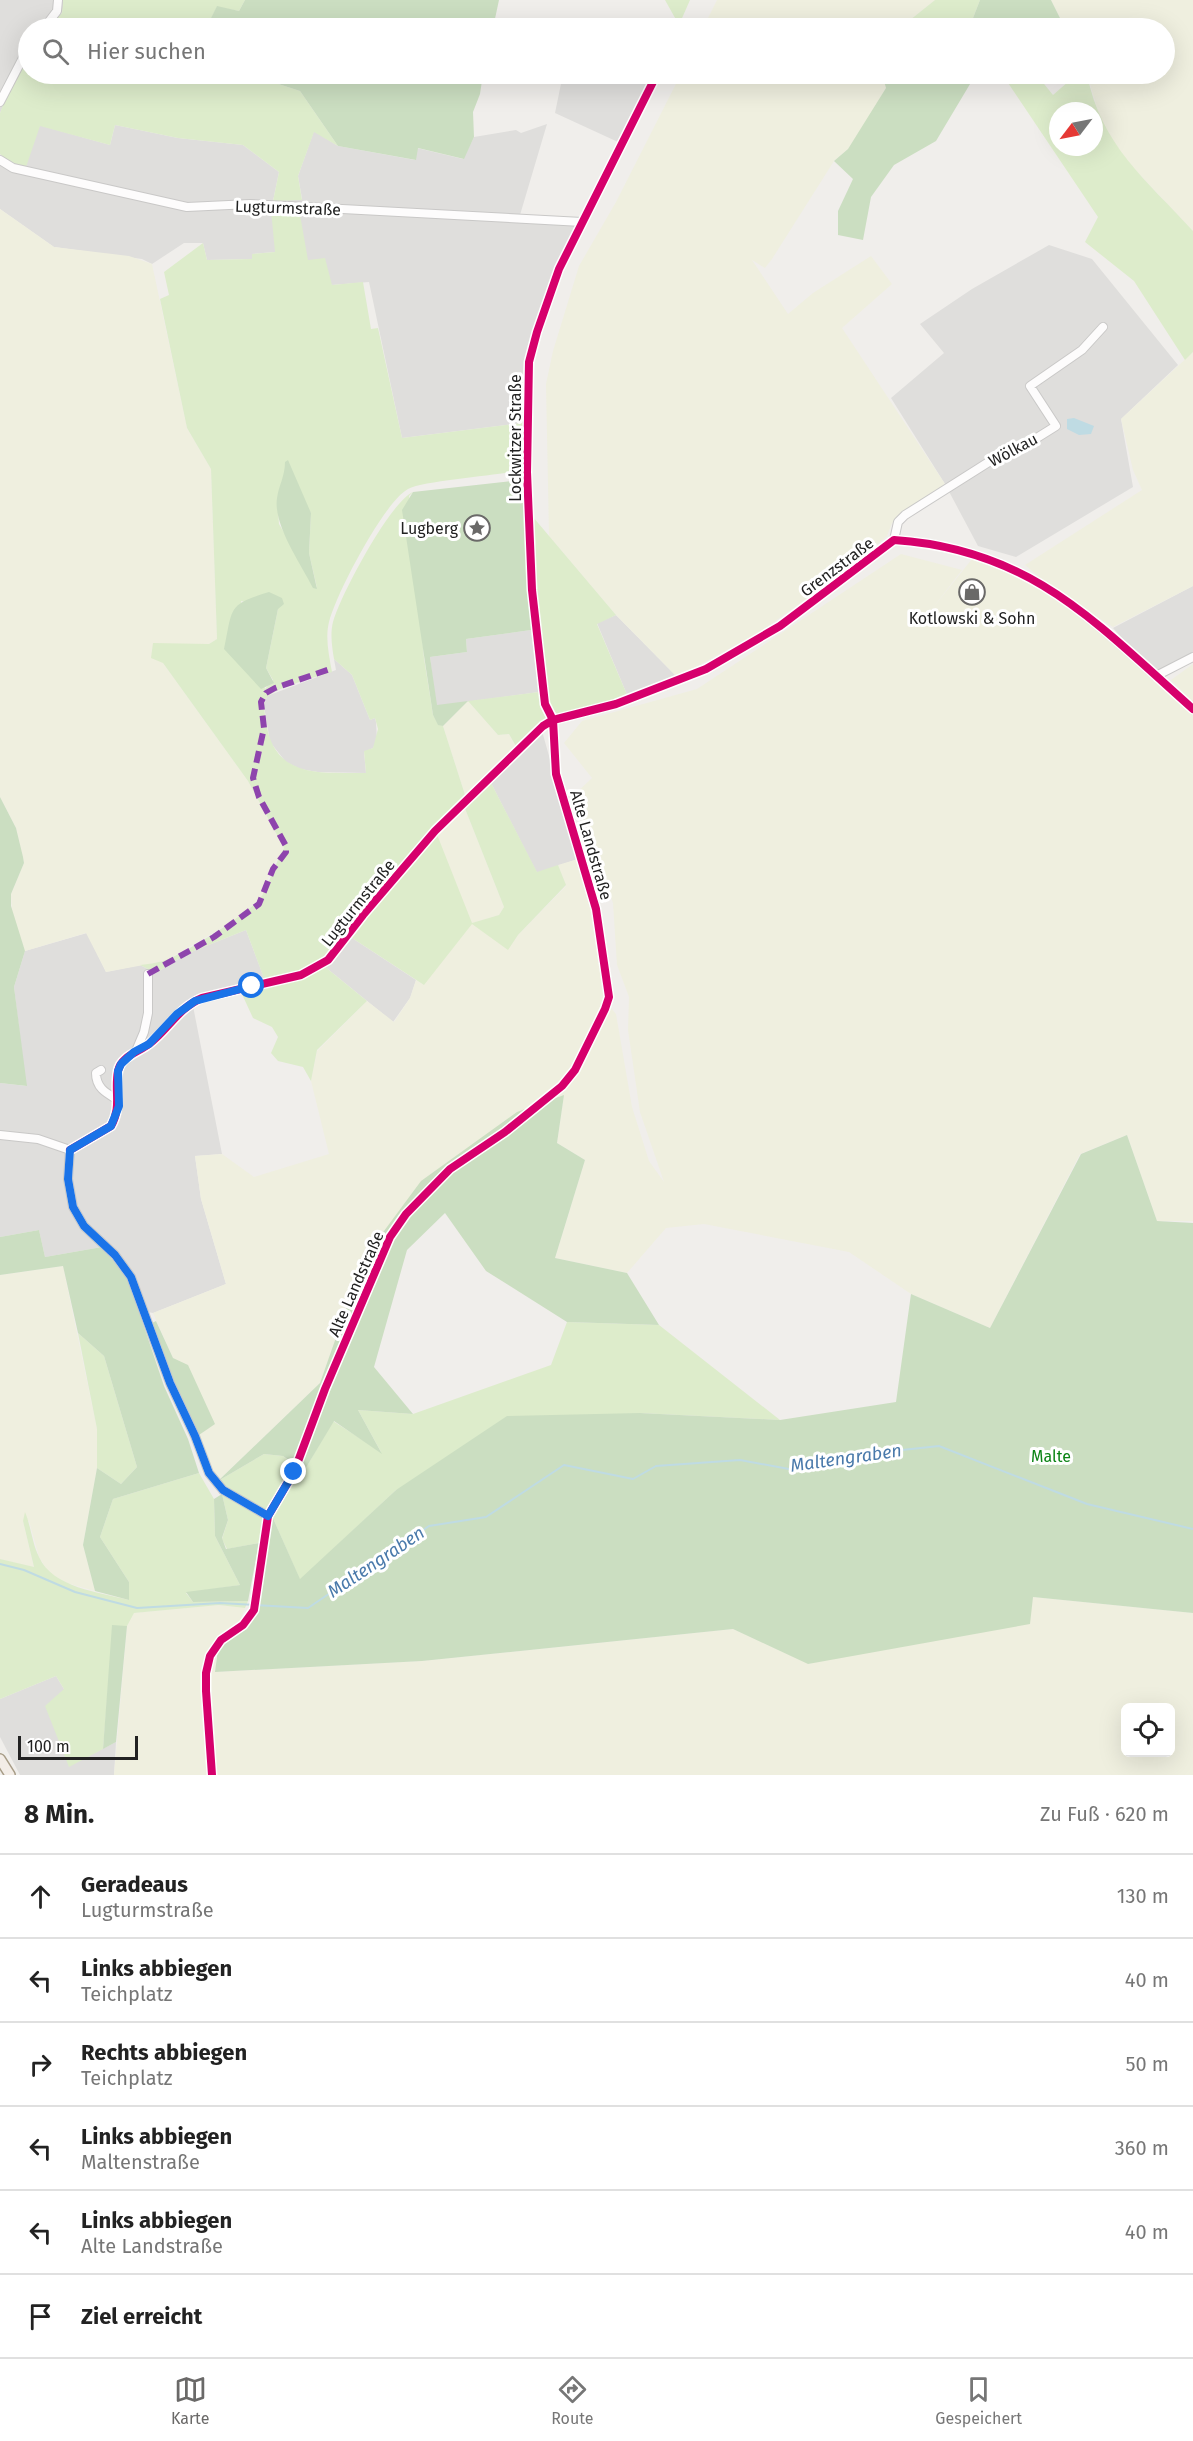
<!DOCTYPE html>
<html lang="de">
<meta charset="utf-8">
<style>
body{margin:0;font-family:"Fira Sans",sans-serif;background:#f6f6f6;color:#222}
.controls{position:absolute;right:18px;bottom:18px;display:grid;overflow:hidden;border-radius:9px;box-shadow:0 6px 24px #0002}
.controls button{width:54px;height:54px;display:grid;place-items:center;padding:0;border:0;border-bottom:2px solid #e0e0e0;background:#fff;color:#222;font:30px sans-serif}
.compass{position:absolute;left:1049px;top:102px;width:54px;height:54px;border-radius:50%;background:#fff;box-shadow:0 6px 24px #0002;rotate:238deg}
.scale{position:absolute;left:18px;bottom:15px;width:120px;box-sizing:border-box;padding-left:6px;border:3px solid #222;border-top:0;font-size:16px;line-height:21px;white-space:nowrap;color:#222;-webkit-text-stroke:4px #fff;paint-order:stroke}
.stop{position:absolute;width:18px;height:18px;margin:-14px;border:4px solid #1a73e8;border-radius:50%;background:#fff}
.stop.end{background:#1a73e8;border-color:#fff;box-shadow:0 2px 6px #0008}
.list{margin:0;padding:0;list-style:none}
h2{display:flex;justify-content:space-between;align-items:center;height:78px;margin:0;padding:0 24px;font-size:26px}
h2 small{font-size:20px;font-weight:400;color:#767676}
.list li{display:grid;grid-template-columns:39px 1fr auto;gap:18px;align-items:center;box-sizing:border-box;height:84px;padding:0 24px;border-top:2px solid #e0e0e0}
.list b{display:block;font-size:22px;white-space:nowrap}
.list p{margin:0;font-size:20px;white-space:nowrap;color:#767676}
.list em{font-size:20px;font-style:normal;color:#767676}
.icon{flex:none;width:33px;height:33px;fill:none;stroke:currentColor;stroke-width:2;stroke-linecap:round;stroke-linejoin:round}
.map{position:relative;flex:none;width:1193px;height:1775px;overflow:hidden}
.search{position:absolute;background:#fff;box-shadow:0 6px 24px #0002;left:18px;right:18px;top:18px;height:66px;display:flex;align-items:center;gap:15px;box-sizing:border-box;padding:0 21px;border-radius:33px;color:#767676;font-size:22px}
.sheet{height:582px;background:#fff}
nav{display:flex;justify-content:space-around;align-items:center;box-sizing:border-box;height:84px;border-top:2px solid #e0e0e0;background:#fff;font-size:16px;color:#767676}
nav a{display:grid;justify-items:center;gap:3px}
nav .on{color:#6a6968}
.map>svg:first-child{display:block}
</style>
<div class="map">
<svg width="1193" height="1775" viewBox="0 0 1193 1775">
<rect width="100%" height="100%" fill="#f0eeeb"/>
<path fill="#dfdedc" d="M 0,0 L 63,0 L 64,8 L 47,28 L 28,28 L 28,54 L 0,113 Z
M 563,74 L 654,74 L 618,142 L 555,113 Z
M 547,124 L 520,215 L 576,224 L 531,335 L 523,370 L 523,423 L 402,438 L 369,282 L 332,285 L 308,260 L 275,252 L 252,254 L 252,259 L 207,260 L 203,243 L 184,243 L 152,264 L 142,259 L 54,247 L 0,209 L 0,154 L 4,159 L 39,125 L 110,145 L 115,125 L 178,138 L 243,145 L 279,172 L 273,201 L 302,199 L 298,176 L 314,131 L 338,146 L 415,160 L 417,148 L 463,159 L 474,137 L 516,130 L 521,133 Z
M 1049,245 L 1092,259 L 1178,365 L 1121,419 L 1133,487 L 1016,557 L 978,546 L 945,484 L 891,398 L 944,353 L 920,324 L 972,289 Z
M 1193,586 L 1193,657 L 1156,676 L 1113,628 Z
M 616,615 L 677,677 L 628,697 L 597,623 Z
M 531,630 L 539,692 L 436,706 L 430,657 L 467,652 L 466,639 Z
M 334,659 L 352,675 L 370,720 L 375,718 L 376,722 L 377,740 L 373,748 L 364,752 L 366,773 L 318,772 L 300,769 L 286,762 L 270,742 L 264,706 L 267,696 L 336,670 Z
M 542,731 L 578,859 L 537,873 L 490,781 Z
M 246,930 L 267,986 L 193,1006 L 222,1154 L 195,1156 L 201,1199 L 226,1284 L 153,1313 L 148,1312 L 134,1276 L 114,1248 L 107,1243 L 102,1247 L 45,1257 L 39,1230 L 0,1237 L 0,1083 L 26,1086 L 14,987 L 25,951 L 87,933 L 106,972 L 140,965 L 156,973 L 186,954 Z
M 349,936 L 416,980 L 410,998 L 393,1022 L 324,966 Z
M 56,1676 L 64,1689 L 69,1766 L 116,1742 L 114,1775 L 20,1775 L 0,1737 L 0,1699 Z"/>
<path fill="#efefdf" fill-rule="evenodd" d="M 717,0 L 935,0 L 900,28 L 703,28 Z
M 1051,0 L 1193,0 L 1193,231 L 1125,159 L 1102,125 L 1087,74 L 1164,74 L 1164,28 L 1065,28 Z
M 681,74 L 882,74 L 886,88 L 870,116 L 848,149 L 834,161 L 772,259 L 765,268 L 752,260 L 788,314 L 813,293 L 871,256 L 892,284 L 842,328 L 945,484 L 892,523 L 887,536 L 847,570 L 758,633 L 677,677 L 616,615 L 549,536 L 546,384 L 553,351 L 579,266 L 616,202 Z
M 0,209 L 54,247 L 129,256 L 152,264 L 187,428 L 211,469 L 217,639 L 209,644 L 192,645 L 163,663 L 248,781 L 284,848 L 271,869 L 263,895 L 240,917 L 165,961 L 106,972 L 86,933 L 25,951 L 12,915 L 11,894 L 24,863 L 16,828 L 0,797 Z
M 1193,352 L 1193,586 L 1113,627 L 1056,591 L 1025,565 L 1142,490 L 1133,470 L 1121,419 Z
M 901,554 L 962,570 L 932,609 L 972,559 L 1013,575 L 1051,594 L 1079,615 L 1193,715 L 1193,1221 L 1157,1221 L 1127,1135 L 1080,1154 L 990,1328 L 911,1294 L 849,1252 L 704,1224 L 666,1228 L 627,1273 L 555,1258 L 585,1160 L 557,1143 L 564,1095 L 364,1258 L 320,1383 L 218,1481 L 199,1435 L 214,1424 L 173,1358 L 153,1313 L 226,1284 L 201,1199 L 195,1156 L 222,1154 L 254,1177 L 329,1154 L 311,1081 L 317,1051 L 367,1001 L 394,1022 L 410,998 L 416,980 L 424,985 L 436,832 L 464,806 L 504,907 L 499,915 L 473,923 L 508,949 L 518,935 L 566,886 L 558,865 L 578,859 L 594,910 L 604,1000 L 616,1014 L 632,1107 L 649,1161 L 664,1182 L 640,1112 L 628,1030 L 629,997 L 617,965 L 613,903 L 574,795 L 592,778 L 564,743 L 582,721 L 697,689 Z
M 1193,664 L 1193,702 L 1171,680 Z
M 468,701 L 498,735 L 509,734 L 517,748 L 466,798 L 443,726 Z
M 63,1266 L 97,1429 L 97,1468 L 83,1545 L 95,1591 L 67,1583 L 49,1573 L 39,1557 L 29,1521 L 23,1521 L 34,1568 L 0,1559 L 0,1275 Z
M 1033,1597 L 1193,1613 L 1193,1775 L 114,1775 L 127,1626 L 133,1613 L 219,1605 L 245,1608 L 240,1621 L 216,1638 L 216,1672 L 422,1661 L 733,1629 L 809,1664 ZM 1126,1708 L 1170,1708 L 1170,1752 L 1126,1752 Z"/>
<path fill="#ddeccb" fill-rule="evenodd" d="M 63,0 L 245,0 L 239,11 L 217,7 L 206,28 L 47,28 L 62,13 Z
M 665,0 L 690,0 L 679,25 Z
M 935,0 L 980,0 L 973,18 L 951,28 L 900,28 Z
M 28,54 L 28,74 L 248,74 L 300,91 L 338,146 L 314,132 L 298,176 L 302,200 L 273,201 L 279,172 L 243,145 L 178,138 L 115,125 L 110,145 L 40,126 L 26,167 L 10,162 L 0,154 L 0,113 L 12,82 Z
M 1002,74 L 1036,74 L 1053,95 L 1077,74 L 1087,74 C 1101,146 1146,179 1193,231 L 1193,352 L 1185,360 L 1134,281 L 1085,242 L 1098,217 ZM 1058,111 L 1094,111 L 1094,147 L 1058,147 Z
M 299,209 L 308,260 L 325,258 L 332,285 L 363,282 L 371,329 L 378,328 L 402,438 L 523,423 L 523,464 L 512,472 C 490,476 424,481 408,489 C 384,502 336,594 329,622 C 325,638 329,655 332,672 C 317,677 271,688 265,700 C 263,709 266,719 267,728 C 278,780 325,772 366,773 L 364,751 L 373,748 L 378,729 L 375,718 L 370,720 L 352,675 L 334,659 C 332,647 330,634 333,622 C 340,596 390,502 413,492 L 409,496 L 424,658 L 433,715 L 438,724 L 443,726 L 466,798 L 432,829 L 330,956 L 306,971 L 265,981 L 246,930 L 186,954 L 156,973 L 140,965 C 148,964 156,963 163,961 C 182,955 254,911 263,894 C 271,879 275,864 284,848 L 248,781 L 163,663 L 151,658 L 153,643 L 209,644 L 217,639 L 211,469 L 187,428 L 160,299 L 169,295 L 164,272 L 203,243 L 207,260 L 252,259 L 252,254 L 275,252 L 271,210 ZM 285,476 L 311,513 L 309,553 L 317,588 L 279,524 L 277,499 ZM 241,601 L 278,609 L 266,668 L 273,680 L 265,689 Z
M 533,517 L 616,615 L 597,624 L 628,697 L 557,714 L 548,703 L 535,590 Z
M 539,692 L 540,707 L 547,720 L 517,748 L 509,734 L 498,735 L 468,701 Z
M 490,781 L 537,872 L 558,865 L 566,885 L 518,935 L 508,950 L 472,924 L 424,985 L 349,936 L 436,832 L 472,923 L 499,915 L 504,907 L 464,806 Z
M 324,966 L 367,1001 L 317,1050 L 311,1081 L 303,1067 L 278,1061 L 271,1053 L 278,1037 L 272,1027 L 253,1018 L 241,992 Z
M 567,1322 L 659,1325 L 780,1420 L 640,1413 L 396,1490 L 300,1580 L 272,1516 L 299,1468 L 304,1471 L 333,1421 L 381,1452 L 358,1410 L 413,1414 L 551,1365 Z
M 78,1333 L 104,1356 L 137,1467 L 121,1484 L 97,1468 L 97,1429 Z
M 264,1454 L 283,1456 L 293,1464 L 266,1512 L 218,1481 Z
M 199,1473 L 214,1499 L 215,1536 L 240,1585 L 186,1593 L 193,1602 L 248,1601 L 245,1608 L 219,1605 L 134,1613 L 127,1626 L 113,1626 L 103,1749 L 69,1767 L 45,1706 L 64,1689 L 56,1676 L 0,1699 L 0,1559 L 34,1567 L 23,1521 L 25,1512 C 31,1526 32,1543 39,1557 C 53,1588 99,1592 129,1600 L 129,1582 L 100,1537 L 113,1499 Z
M 222,1494 L 262,1515 L 264,1520 L 259,1543 L 227,1549 L 222,1539 L 228,1520 Z"/>
<path fill="#cbdec1" d="M 245,0 L 499,0 L 493,28 L 206,28 L 217,6 L 239,11 Z
M 980,0 L 1051,0 L 1065,28 L 951,28 L 973,18 Z
M 248,74 L 483,74 L 480,94 L 473,112 L 474,137 L 464,159 L 418,148 L 416,160 L 338,146 L 300,91 Z
M 882,74 L 976,74 L 936,141 L 894,165 L 871,197 L 863,240 L 838,235 L 838,211 L 853,179 L 834,161 L 848,149 L 886,88 Z
M 288,460 L 311,513 L 309,553 L 317,589 L 313,588 C 301,564 273,525 277,498 C 279,485 285,476 285,462 Z
M 521,480 L 526,485 L 531,630 L 466,639 L 467,652 L 430,657 L 437,705 L 468,701 L 443,726 L 438,725 L 433,715 L 402,510 L 413,492 Z
M 269,592 L 282,598 L 284,604 L 278,609 L 266,668 L 274,683 L 261,689 L 224,649 C 233,607 227,605 269,592 Z
M 0,797 L 16,828 L 23,857 L 24,863 L 11,894 L 11,906 L 25,951 L 14,987 L 27,1086 L 0,1083 Z
M 564,1095 L 557,1143 L 585,1160 L 555,1258 L 627,1273 L 659,1325 L 567,1322 L 486,1271 L 445,1213 L 407,1250 L 374,1367 L 413,1414 L 358,1410 L 382,1454 L 334,1421 L 304,1471 L 283,1456 L 264,1454 L 218,1481 L 320,1383 L 364,1258 L 421,1181 L 517,1112 Z
M 1127,1135 L 1157,1221 L 1193,1223 L 1193,1613 L 1033,1597 L 1030,1624 L 808,1664 L 733,1629 L 422,1661 L 215,1672 L 218,1649 L 241,1632 L 256,1612 L 272,1516 L 300,1579 L 396,1490 L 507,1416 L 640,1413 L 780,1420 L 896,1402 L 911,1294 L 990,1328 L 1081,1154 Z
M 39,1230 L 45,1257 L 102,1247 L 128,1279 L 164,1386 L 188,1439 L 199,1473 L 113,1499 L 100,1537 L 129,1582 L 129,1600 L 95,1591 L 83,1545 L 97,1468 L 121,1484 L 137,1467 L 104,1356 L 78,1333 L 63,1266 L 0,1275 L 0,1237 Z
M 156,1321 L 173,1358 L 188,1365 L 215,1424 L 199,1435 L 173,1380 L 152,1323 Z
M 222,1494 L 228,1520 L 222,1538 L 226,1549 L 259,1543 L 248,1601 L 193,1602 L 186,1592 L 240,1585 L 215,1536 L 214,1499 Z
M 112,1625 L 127,1626 L 116,1742 L 103,1749 Z"/>
<path fill="#bfdbe3" d="M 1074,418 L 1094,426 L 1091,434 L 1079,435 L 1067,429 L 1067,419 Z"/>
<g fill="none" stroke-linecap="round" stroke-linejoin="round">
<path stroke="#bfdbe3" stroke-width="2" d="M 0,1564 L 24,1570 L 75,1592 L 137,1608 L 220,1603 L 308,1608 L 429,1526 L 486,1517 L 564,1465 L 633,1479 L 656,1466 L 740,1460 L 789,1469 L 865,1454 L 939,1446 L 1087,1504 L 1193,1529"/>
<g stroke="#c9c8c7" stroke-width="10">
<path id="minor" d="M 44,28 L 57,11 L 58,0
M 0,102 L 28,48
M 0,160 L 13,168 L 187,207 L 250,204 L 582,222
M 894,540 L 898,522 L 905,515 L 1003,453 L 1032,441 L 1056,426 L 1030,386 L 1082,350 L 1103,327
M 136,1051 L 144,1032 L 148,1013 L 148,974
M 101,1070 L 96,1073 C 96,1088 106,1093 118,1100
M 0,1135 L 38,1139 L 70,1150
M 70,1150 L 111,1126 C 122,1107 114,1091 118,1071 C 121,1056 139,1052 149,1044 C 168,1030 178,1008 202,998 L 301,975 L 328,960 L 363,915 L 435,831 L 543,726 L 553,720 L 616,704 L 706,669 L 780,626 L 894,540 C 1011,547 1073,601 1156,676 L 1193,657
M 70,1150 L 68,1179 L 73,1207 L 84,1226 L 115,1255 L 131,1277 L 170,1383 L 195,1436 L 209,1473 L 223,1490 L 268,1516
M 212,1775 L 206,1691 L 206,1673 L 210,1656 L 221,1640 L 243,1625 L 254,1610 L 268,1516 L 294,1472 L 325,1389 L 390,1237 L 406,1214 L 450,1169 L 505,1132 L 562,1086 L 575,1070 L 605,1009 L 609,997 L 596,909 L 556,774 L 553,720 L 545,704 L 532,590 L 527,472 L 529,362 L 537,332 L 559,269 L 657,74"/>
</g>
<g stroke="#a79c86" stroke-width="12">
<path id="major" d="M 0,1759 L 10,1775"/>
</g>
<use href="#minor" stroke="#fdfcfc" stroke-width="8"/>
<use href="#major" stroke="#f3ede7" stroke-width="9"/>
<path stroke="#8e44ad" stroke-width="6" stroke-dasharray="12 6" stroke-linecap="butt" d="M 148,974 L 214,937 L 259,904 L 273,869 L 286,852 L 286,846 L 259,797 L 253,778 L 264,728 L 261,702 L 266,693 L 275,688 L 333,668"/>
<g stroke="#fff" stroke-width="11">
<path id="cycleway" d="M 70,1150 L 111,1126 C 122,1107 114,1091 118,1071 C 121,1056 139,1052 149,1044 C 168,1030 178,1008 202,998 L 301,975 L 328,960 L 363,915 L 435,831 L 543,726 L 553,720 L 616,704 L 706,669 L 780,626 L 894,540 C 1032,549 1097,624 1193,709
M 212,1775 L 206,1691 L 206,1673 L 210,1656 L 221,1640 L 243,1625 L 254,1610 L 268,1516 L 294,1472 L 325,1389 L 390,1237 L 406,1214 L 450,1169 L 505,1132 L 562,1086 L 575,1070 L 605,1009 L 609,997 L 596,909 L 556,774 L 553,720 L 545,704 L 532,590 L 527,472 L 529,362 L 537,332 L 559,269 L 657,74"/>
</g>
<use href="#cycleway" stroke="#d6006c" stroke-width="8"/>
</g>
<g fill="none" stroke-linecap="round" stroke-linejoin="round">
<path stroke="#1a73e8" stroke-width="8" d="M 252,986 L 195,1001 L 177,1014 L 149,1044 L 134,1052 L 121,1064 L 118,1071 L 119,1106 L 111,1126 L 70,1150 L 68,1179 L 73,1207 L 84,1226 L 115,1255 L 131,1277 L 170,1383 L 195,1436 L 209,1473 L 223,1490 L 268,1516 L 294,1472"/>
</g>
<defs>
<g id="sight-ring" transform="scale(1.35)"><circle r="9.5" fill="#fff" stroke="#6a6968" stroke-width="1.5"/><path d="M0-6L1.8-2.2L6-1.7L2.9 1.2L3.7 5.4L0 3.3L-3.7 5.4L-2.9 1.2L-6-1.7L-1.8-2.2Z" fill="#6a6968"/></g>
<g id="shop-ring" transform="scale(1.35)"><circle r="9.5" fill="#fff" stroke="#6a6968" stroke-width="1.5"/><path d="M-5-2.5h2.3a2.7 3.5 0 0 1 5.4 0H5L5.5 6h-11ZM-1.5-2.5h3a1.5 2.3 0 0 0-3 0Z" fill="#6a6968"/></g>
</defs>
<g fill-rule="evenodd">
<use href="#sight-ring" x="477" y="528"/>
<use href="#shop-ring" x="972" y="592"/>
</g>
<g text-anchor="middle" dominant-baseline="central" stroke-width="6" stroke-linejoin="round" paint-order="stroke">
<g font-size="16" fill="#222" stroke="#fff">
<text transform="translate(288 208) rotate(2)">Lugturmstraße</text>
<text transform="translate(515 438) rotate(-90)">Lockwitzer Straße</text>
<text transform="translate(1013 450) rotate(-28)">Wölkau</text>
<text transform="translate(837 567) rotate(-37)">Grenzstraße</text>
<text transform="translate(591 845) rotate(74)">Alte Landstraße</text>
<text transform="translate(358 903) rotate(-51)">Lugturmstraße</text>
<text transform="translate(356 1284) rotate(-66)">Alte Landstraße</text>
</g>
<g font-size="16" fill="#222" stroke="#fff" text-anchor="end">
<text x="458" y="528">Lugberg</text>
<text x="972" y="618" text-anchor="middle">Kotlowski &amp; Sohn</text>
</g>
<g font-size="16" fill="#0c8416" stroke="#fff">
<text x="1051" y="1456">Malte</text>
</g>
<g font-size="18" font-style="italic" fill="#4a7aab" stroke="#fff">
<text transform="translate(846 1458) rotate(-8)">Maltengraben</text>
<text transform="translate(376 1562) rotate(-34)">Maltengraben</text>
</g>
</g>
</svg>
<div class="controls">
<button><svg class="icon" aria-label="locate" viewBox="0 0 24 24"><circle cx="12" cy="12" r="6"/><path d="M12 2v4M12 18v4M2 12h4M18 12h4"/></svg></button>
</div>
<svg class="compass" viewBox="-18 -18 36 36"><path d="M0-13l5 13h-10z" fill="#e53935"/><path d="M0 13l5-13h-10z" fill="#767676"/></svg>
<div class="scale">100 m</div>
<div class="stop" style="left:252px;top:986px"></div>
<div class="stop end" style="left:294px;top:1472px"></div>
<div class="search"><svg class="icon" aria-label="search" viewBox="0 0 24 24"><circle cx="10" cy="10" r="6"/><path d="M15 15l6 6"/></svg>Hier suchen</div>
</div>
<section class="sheet">
<h2>8 Min.<small>Zu Fuß · 620 m</small></h2>
<ul class="list">
<li><svg class="icon" aria-label="ahead" viewBox="0 0 24 24"><path d="M12 20V5M6 11l6-6 6 6"/></svg><div><b>Geradeaus</b><p>Lugturmstraße</p></div><em>130 m</em></li>
<li><svg class="icon" aria-label="left" viewBox="0 0 24 24"><path d="M17 20v-9H6M10 6l-5 5 5 5"/></svg><div><b>Links abbiegen</b><p>Teichplatz</p></div><em>40 m</em></li>
<li><svg class="icon" aria-label="right" viewBox="0 0 24 24"><path d="M7 20v-9h11M14 6l5 5-5 5"/></svg><div><b>Rechts abbiegen</b><p>Teichplatz</p></div><em>50 m</em></li>
<li><svg class="icon" aria-label="left" viewBox="0 0 24 24"><path d="M17 20v-9H6M10 6l-5 5 5 5"/></svg><div><b>Links abbiegen</b><p>Maltenstraße</p></div><em>360 m</em></li>
<li><svg class="icon" aria-label="left" viewBox="0 0 24 24"><path d="M17 20v-9H6M10 6l-5 5 5 5"/></svg><div><b>Links abbiegen</b><p>Alte Landstraße</p></div><em>40 m</em></li>
<li><svg class="icon" aria-label="arrive" viewBox="0 0 24 24"><path d="M6 21V4h12l-3 4 3 4H6"/></svg><div><b>Ziel erreicht</b></div></li>
</ul>
</section>
<nav>
<a class="on"><svg class="icon" aria-label="map" viewBox="0 0 24 24"><path d="M3 6l6-2 6 2 6-2v14l-6 2-6-2-6 2zM9 4v14M15 6v14"/></svg>Karte</a>
<a><svg class="icon" aria-label="directions" viewBox="0 0 24 24"><path d="M12 3l9 9-9 9-9-9zM9 14v-3h6M13 9l2 2-2 2"/></svg>Route</a>
<a><svg class="icon" aria-label="saved" viewBox="0 0 24 24"><path d="M7 4h10v16l-5-4-5 4z"/></svg>Gespeichert</a>
</nav>
